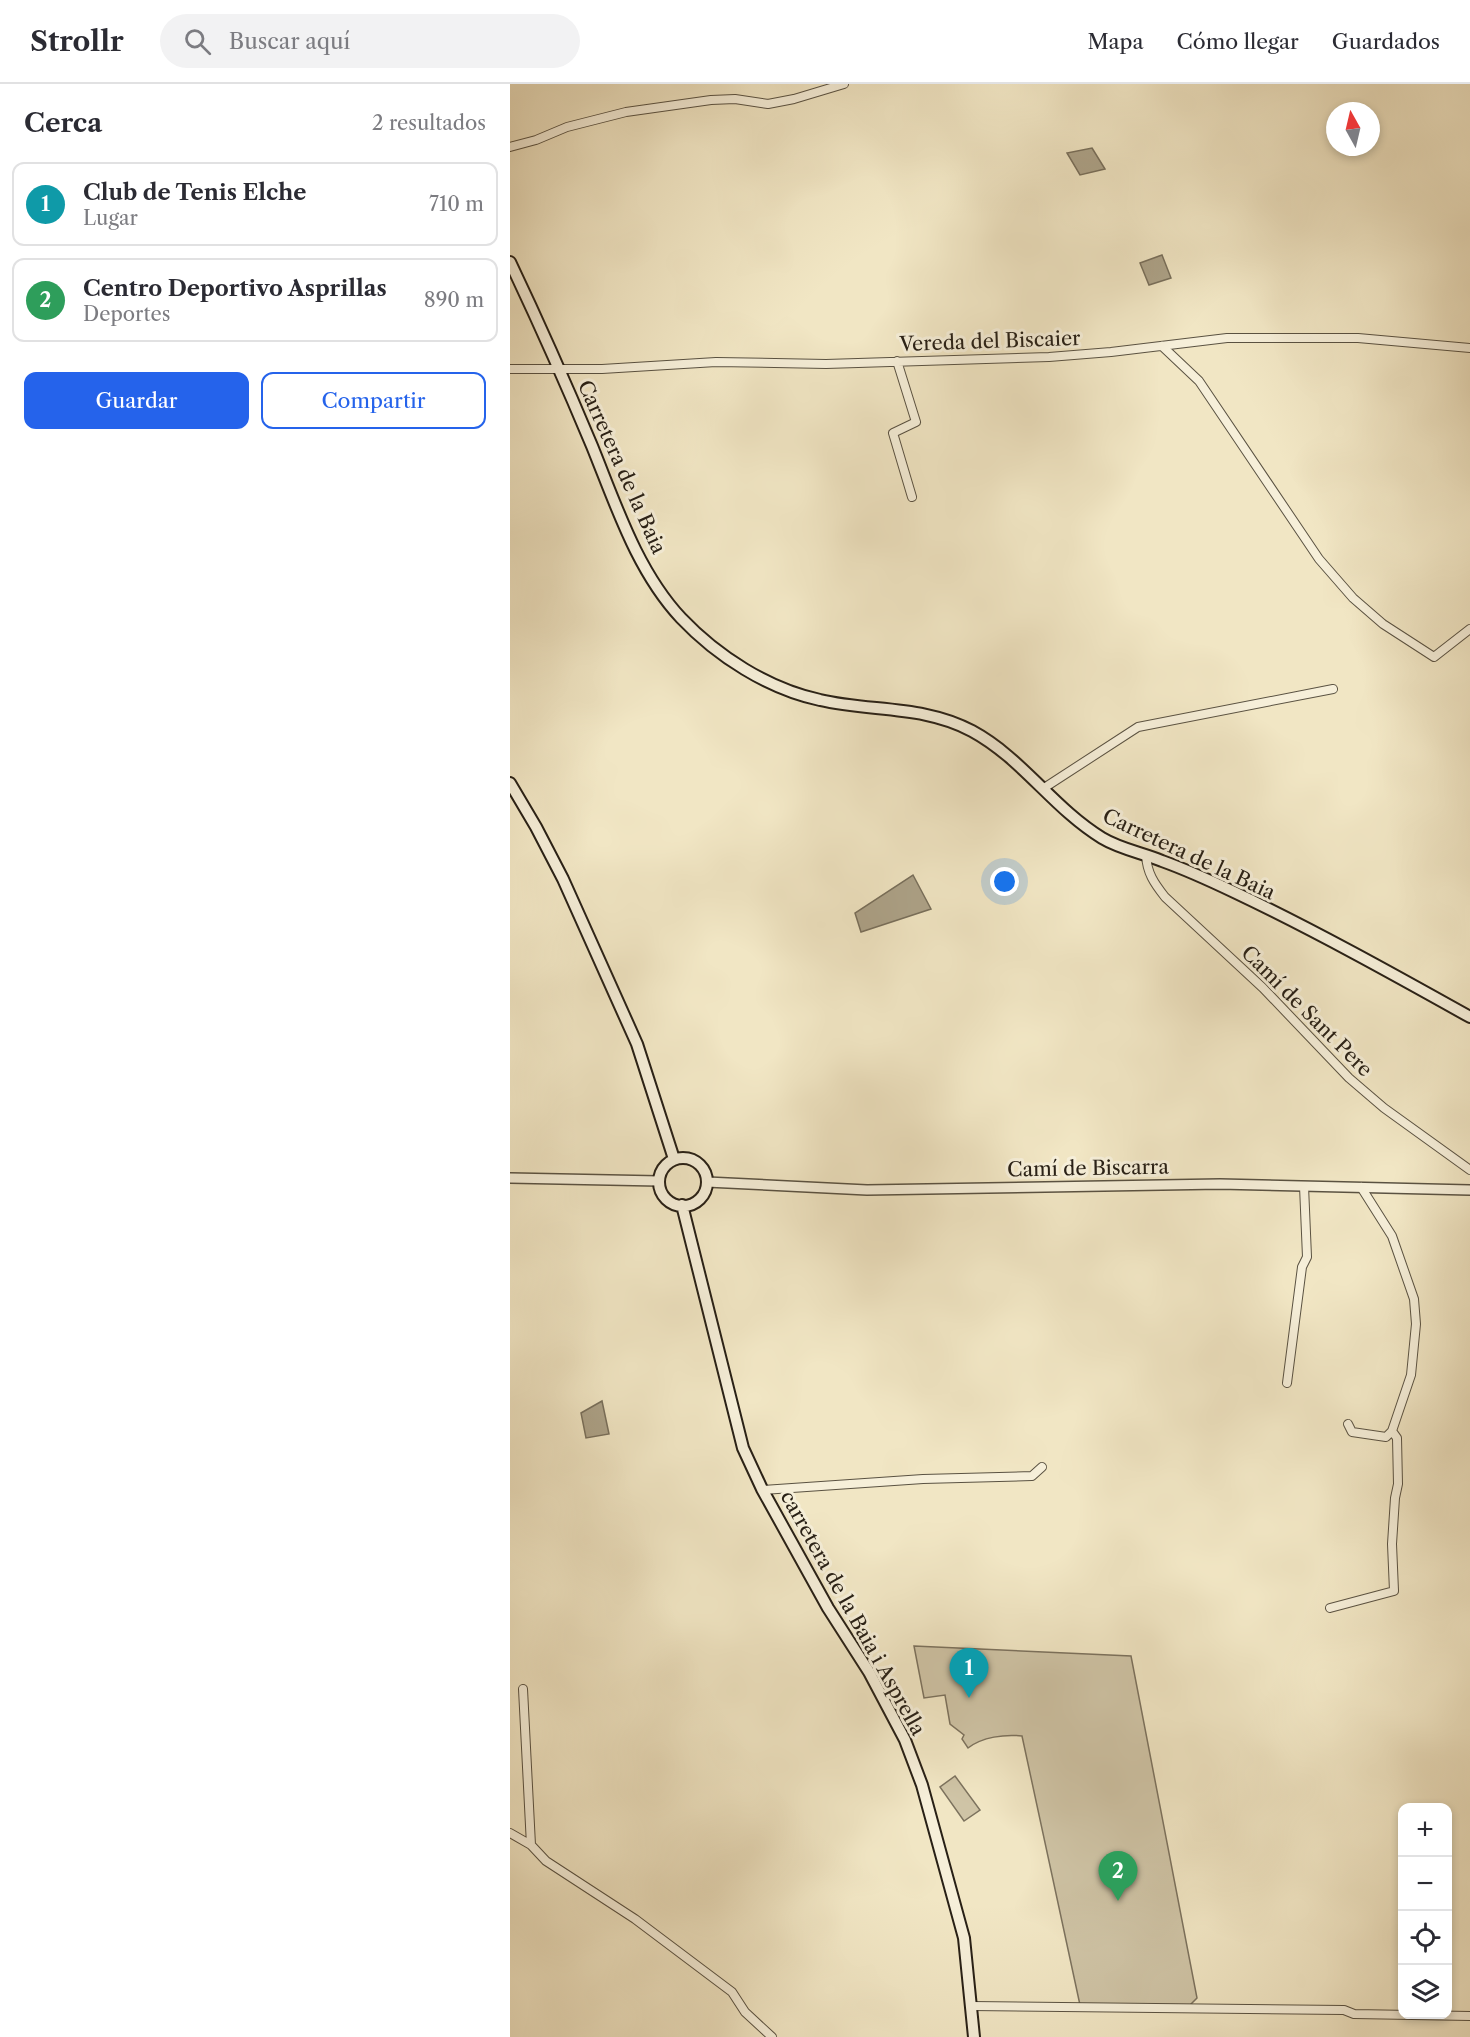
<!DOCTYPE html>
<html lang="es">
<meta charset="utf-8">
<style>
body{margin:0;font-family:"Libre Caslon Text",serif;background:#f2f2f3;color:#2b2b33}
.controls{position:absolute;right:18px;bottom:18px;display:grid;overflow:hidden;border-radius:12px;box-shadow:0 3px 9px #0003}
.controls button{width:54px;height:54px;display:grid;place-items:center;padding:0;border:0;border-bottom:2px solid #e1e1e2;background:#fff;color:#2b2b33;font:30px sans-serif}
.compass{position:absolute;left:816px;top:18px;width:54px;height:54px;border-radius:50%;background:#fff;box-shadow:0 3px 9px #0003;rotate:352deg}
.you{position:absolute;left:495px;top:798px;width:21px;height:21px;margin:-15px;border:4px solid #fff;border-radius:50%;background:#1a73e8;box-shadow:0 0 0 9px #1a73e833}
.badge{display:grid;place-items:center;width:39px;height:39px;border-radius:50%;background:#2563eb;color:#fff;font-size:20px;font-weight:700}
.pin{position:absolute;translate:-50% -50px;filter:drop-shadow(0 2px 3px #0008)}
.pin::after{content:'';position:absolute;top:32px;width:21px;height:18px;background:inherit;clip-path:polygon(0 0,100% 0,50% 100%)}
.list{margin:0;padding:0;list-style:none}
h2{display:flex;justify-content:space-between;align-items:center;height:78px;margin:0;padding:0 24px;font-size:26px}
h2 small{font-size:20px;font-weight:400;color:#7c7c81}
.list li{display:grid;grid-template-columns:39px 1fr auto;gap:18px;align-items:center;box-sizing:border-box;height:84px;margin:0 12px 12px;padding:0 12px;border:2px solid #e1e1e2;border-radius:12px}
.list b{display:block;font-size:22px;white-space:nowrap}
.list p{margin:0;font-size:20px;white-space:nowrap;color:#7c7c81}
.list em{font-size:20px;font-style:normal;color:#7c7c81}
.actions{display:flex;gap:12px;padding:18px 24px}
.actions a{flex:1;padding:14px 0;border:2px solid #2563eb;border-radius:12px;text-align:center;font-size:21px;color:#2563eb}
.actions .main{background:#2563eb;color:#fff}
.icon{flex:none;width:33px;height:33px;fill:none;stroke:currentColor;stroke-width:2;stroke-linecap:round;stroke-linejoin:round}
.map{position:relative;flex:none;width:960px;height:1953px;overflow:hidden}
header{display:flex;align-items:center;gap:36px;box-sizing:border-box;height:84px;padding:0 30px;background:#fff;border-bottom:2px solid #e1e1e2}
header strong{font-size:28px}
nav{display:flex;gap:33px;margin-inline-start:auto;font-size:21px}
.search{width:420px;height:54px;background:#f2f2f3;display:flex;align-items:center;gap:15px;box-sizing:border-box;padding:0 21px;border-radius:33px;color:#7c7c81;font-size:22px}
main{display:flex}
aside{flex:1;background:#fff}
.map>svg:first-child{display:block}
</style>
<header>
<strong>Strollr</strong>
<div class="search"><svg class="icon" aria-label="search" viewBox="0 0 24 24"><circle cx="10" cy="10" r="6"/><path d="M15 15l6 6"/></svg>Buscar aquí</div>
<nav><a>Mapa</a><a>Cómo llegar</a><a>Guardados</a></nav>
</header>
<main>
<aside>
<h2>Cerca<small>2 resultados</small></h2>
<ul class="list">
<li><span class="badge" style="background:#0f9aa8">1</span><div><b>Club de Tenis Elche</b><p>Lugar</p></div><em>710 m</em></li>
<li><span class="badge" style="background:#2e9e5b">2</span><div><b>Centro Deportivo Asprillas</b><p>Deportes</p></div><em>890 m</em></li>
</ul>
<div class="actions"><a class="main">Guardar</a><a>Compartir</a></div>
</aside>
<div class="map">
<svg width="960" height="1953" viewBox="0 0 960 1953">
<rect width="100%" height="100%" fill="#f1e6c4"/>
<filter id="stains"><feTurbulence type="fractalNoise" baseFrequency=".00333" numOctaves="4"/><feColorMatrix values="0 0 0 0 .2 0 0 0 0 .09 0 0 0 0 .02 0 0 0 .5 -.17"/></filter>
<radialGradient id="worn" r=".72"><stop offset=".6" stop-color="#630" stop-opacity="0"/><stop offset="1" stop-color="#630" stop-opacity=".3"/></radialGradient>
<path fill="#cfc4a6" stroke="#7c725e" stroke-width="1.5" d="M 404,1562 L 621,1572 L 687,1914 L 680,1921 L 570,1921 L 512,1652 C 495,1650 472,1653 458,1664 L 452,1655 L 454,1651 L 440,1640 L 435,1611 L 414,1614 Z
M 445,1692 L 470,1726 L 454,1737 L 430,1703 Z"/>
<path fill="#ada389" stroke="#786f5b" stroke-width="1.5" d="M 582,64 L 595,85 L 570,91 L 557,69 Z
M 652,171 L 661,194 L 639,201 L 630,179 Z
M 403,791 L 421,825 L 351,848 L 345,829 Z
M 92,1317 L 99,1350 L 76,1354 L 71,1329 Z"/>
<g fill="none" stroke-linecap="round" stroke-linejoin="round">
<g stroke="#5a5242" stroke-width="10">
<path id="minor" d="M 0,63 L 26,56 L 57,43 L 116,28 L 201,16 L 225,15 L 258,20 L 284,15 L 334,0
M 652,262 L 689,297 L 809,475 L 843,514 L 873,540 L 924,573 L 960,545
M 387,277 L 406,338 L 383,349 L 402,413
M 0,285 L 92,285 L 206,278 L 316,280 L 539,273 L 601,268 L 717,254 L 848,254 L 960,264
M 534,704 L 628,643 L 823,605
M 636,771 C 637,789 644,799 655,813 L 753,904 L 839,994 L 874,1024 L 960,1086
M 777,1299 L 792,1183 L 797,1173 L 794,1102
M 838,1340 L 842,1348 L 876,1353 L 882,1347 L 901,1291 L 906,1240 L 904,1215 L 882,1152 L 851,1103
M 253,1406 L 413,1395 L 522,1392 L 532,1383
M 820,1524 L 884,1507 L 882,1460 L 885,1414 L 888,1400 L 887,1354 L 882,1347
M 13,1605 L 21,1761
M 0,1749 L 21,1761 L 36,1777 L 125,1835 L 222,1908 L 235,1928 L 262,1953
M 461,1922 L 834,1926 L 844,1930 L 960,1932"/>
</g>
<g stroke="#5a5242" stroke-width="12">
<path id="tertiary" d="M 0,1094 L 149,1097
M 197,1098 L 357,1106 L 710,1100 L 960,1106"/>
</g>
<g stroke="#282016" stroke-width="14">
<path id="secondary" d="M 0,178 C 29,239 56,300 82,362 C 106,421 127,487 171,534 C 207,572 258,605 310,616 C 361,628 414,621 462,647 C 512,674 543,724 592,754 C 610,765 633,769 652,777 C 677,786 701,797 724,808 C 804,846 883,890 960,933
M 0,699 L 26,743 L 53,795 L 127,960 L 164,1075
M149 1098a24 24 0 1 1 48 0a24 24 0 1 1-48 0Z
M 172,1121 L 233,1364 L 252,1405 L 318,1524 L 359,1588 L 395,1656 L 412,1701 L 454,1854 L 464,1953"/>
</g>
<use href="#minor" stroke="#f6efd9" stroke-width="8"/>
<use href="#tertiary" stroke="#f6efd9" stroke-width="9"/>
<use href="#secondary" stroke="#f6efd9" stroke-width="10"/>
</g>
<g text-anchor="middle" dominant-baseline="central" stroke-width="6" stroke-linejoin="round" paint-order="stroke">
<g font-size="20" fill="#282016" stroke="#f6efd9">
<text transform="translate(480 257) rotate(-2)">Vereda del Biscaier</text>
<text transform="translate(112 383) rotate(66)">Carretera de la Baia</text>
<text transform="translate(679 770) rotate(25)">Carretera de la Baia</text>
<text transform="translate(797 927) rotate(45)">Camí de Sant Pere</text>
<text transform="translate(578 1084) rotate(-1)">Camí de Biscarra</text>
<text transform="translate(343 1529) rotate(61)">carretera de la Baia i Asprella</text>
</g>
</g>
<rect width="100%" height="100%" filter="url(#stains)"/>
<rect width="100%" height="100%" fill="url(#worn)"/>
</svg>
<div class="controls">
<button>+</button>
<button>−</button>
<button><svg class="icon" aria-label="locate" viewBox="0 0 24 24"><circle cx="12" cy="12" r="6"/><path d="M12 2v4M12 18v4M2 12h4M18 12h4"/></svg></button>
<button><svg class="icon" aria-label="layers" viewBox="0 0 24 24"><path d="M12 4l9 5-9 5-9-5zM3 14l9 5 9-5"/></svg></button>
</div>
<svg class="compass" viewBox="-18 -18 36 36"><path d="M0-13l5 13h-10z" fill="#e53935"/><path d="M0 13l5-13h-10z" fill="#7c7c81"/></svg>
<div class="you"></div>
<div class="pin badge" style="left:459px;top:1614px;background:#0f9aa8">1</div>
<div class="pin badge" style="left:608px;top:1817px;background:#2e9e5b">2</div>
</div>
</main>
